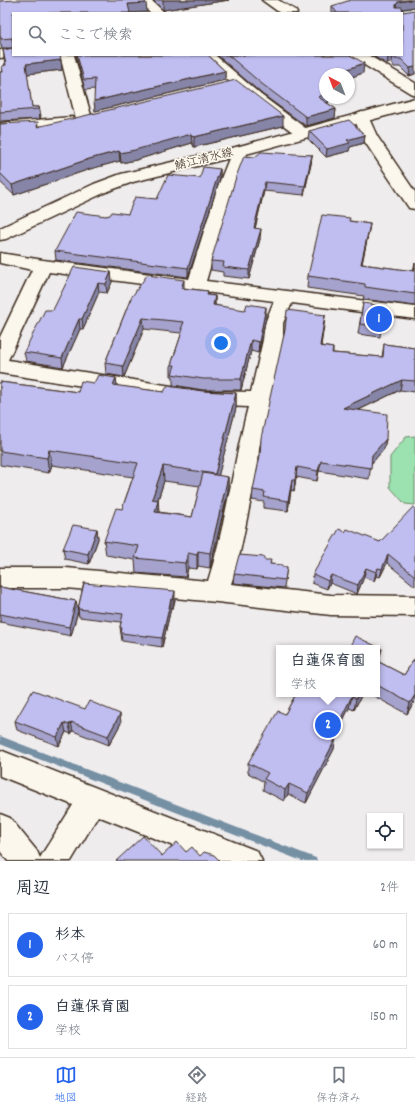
<!DOCTYPE html>
<html lang="ja">
<meta charset="utf-8">
<style>
body{margin:0;font-family:Dekko,"Klee One",sans-serif;background:#f2f2f3;color:#1f2937}
.controls{position:absolute;right:12px;bottom:12px;display:grid;overflow:hidden;border-radius:0px;box-shadow:0 1px 3px #0004}
.controls button{width:36px;height:36px;display:grid;place-items:center;padding:0;border:0;border-bottom:1px solid #e0e1e3;background:#fff;color:#1f2937;font:20px sans-serif}
.compass{position:absolute;left:319px;top:68px;width:36px;height:36px;border-radius:50%;background:#fff;box-shadow:0 1px 3px #0004;rotate:318deg}
.you{position:absolute;left:221px;top:343px;width:14px;height:14px;margin:-10px;border:3px solid #fff;border-radius:50%;background:#1a73e8;box-shadow:0 0 0 6px #1a73e833}
.badge{display:grid;place-items:center;width:26px;height:26px;border-radius:50%;background:#2563eb;color:#fff;font-size:13px;font-weight:700}
.pin{position:absolute;translate:-50% -50%;border:2px solid #fff;box-shadow:0 1px 4px #0006}
.popup{position:absolute;left:276px;top:645px;width:104px;height:52px;box-sizing:border-box;display:grid;place-content:center;border-radius:0px;background:#fff;filter:drop-shadow(0 1px 3px #0005);font-size:13px;white-space:nowrap;color:#747a83}
.popup b{font-size:15px;color:#1f2937}
.popup::after{content:'';position:absolute;left:50%;top:100%;margin-left:-8px;border:8px solid transparent;border-top-color:#fff}
.list{margin:0;padding:0;list-style:none}
h2{display:flex;justify-content:space-between;align-items:center;height:52px;margin:0;padding:0 16px;font-size:17px}
h2 small{font-size:13px;font-weight:400;color:#747a83}
.list li{display:grid;grid-template-columns:26px 1fr auto;gap:12px;align-items:center;box-sizing:border-box;height:64px;margin:0 8px 8px;padding:0 8px;border:1px solid #e0e1e3;border-radius:0px}
.list b{display:block;font-size:15px;white-space:nowrap}
.list p{margin:0;font-size:13px;white-space:nowrap;color:#747a83}
.list em{font-size:13px;font-style:normal;color:#747a83}
.icon{flex:none;width:22px;height:22px;fill:none;stroke:currentColor;stroke-width:2;stroke-linecap:round;stroke-linejoin:round}
.map{position:relative;flex:none;width:415px;height:861px;overflow:hidden}
.search{position:absolute;background:#fff;box-shadow:0 1px 3px #0004;left:12px;right:12px;top:12px;height:44px;display:flex;align-items:center;gap:10px;box-sizing:border-box;padding:0 14px;border-radius:0px;color:#747a83;font-size:15px}
.sheet{height:196px;background:#fff}
nav{display:flex;justify-content:space-around;align-items:center;box-sizing:border-box;height:56px;border-top:1px solid #e0e1e3;background:#fff;font-size:11px;color:#747a83}
nav a{display:grid;justify-items:center;gap:2px}
nav .on{color:#2563eb}
.map>svg:first-child{display:block}
</style>
<div class="map">
<svg width="415" height="861" viewBox="0 0 415 861">
<rect width="100%" height="100%" fill="#efeced"/>
<filter id="ink" filterUnits="userSpaceOnUse"><feTurbulence type="fractalNoise" baseFrequency=".025" numOctaves="2"/><feDisplacementMap in="SourceGraphic" scale="8" xChannelSelector="R" yChannelSelector="G"/><feConvolveMatrix kernelMatrix="1 2 1 2 8 2 1 2 1" color-interpolation-filters="sRGB"/></filter>
<g filter="url(#ink)">
<path fill="#9be2b0" stroke="#6b8667" d="M 415,436 L 415,505 L 405,504 L 390,487 L 390,457 L 406,437 Z"/>
<g fill="none" stroke-linecap="round" stroke-linejoin="round">
<path fill="#758fa3" fill-rule="evenodd" d="M 410,7 L 411,7 L 411,9 L 394,11 L 392,10 L 394,9 Z
M 13,44 L 13,46 L 0,47 L 0,45 Z
M 0,736 L 313,857 L 316,858 L 317,861 L 302,861 L 0,744 Z"/>
<g stroke="#3b2a1e" stroke-width="3">
<path id="minor" d="M 137,0 L 151,0 L 165,13 L 150,13 Z
M 60,55 L 74,55 L 92,119 L 89,122 L 84,124 L 79,122 L 77,125 L 72,127 L 0,133 L 0,123 L 72,117 L 76,119 Z
M 200,55 L 215,55 L 261,95 L 308,130 L 311,133 L 308,136 L 303,138 L 298,136 L 251,101 Z
M 362,112 L 367,114 L 377,136 L 415,192 L 415,209 L 409,208 L 361,136 L 354,117 L 357,114 Z
M 240,146 L 246,148 L 248,151 L 234,186 L 206,281 L 415,307 L 415,319 L 292,303 L 283,323 L 283,340 L 259,448 L 258,465 L 238,562 L 231,584 L 331,595 L 415,596 L 415,616 L 331,615 L 217,602 L 66,588 L 0,588 L 0,568 L 66,568 L 208,581 C 226,524 233,464 248,407 L 203,405 L 0,373 L 0,337 L 32,270 L 0,263 L 0,253 L 43,260 L 189,279 L 218,186 L 232,151 L 234,148 ZM 49,272 L 274,301 L 265,323 L 263,340 L 251,392 L 203,391 L 8,360 Z
M 0,750 L 257,851 L 262,861 L 211,861 L 98,816 L 71,861 L 8,861 L 0,851 L 0,814 L 10,818 L 37,851 L 40,858 L 44,851 L 73,805 L 0,776 Z"/>
</g>
<g stroke="#3b2a1e" stroke-width="3">
<path id="tertiary" d="M 262,0 L 278,0 L 295,10 L 297,13 L 280,13 Z
M 13,49 L 13,55 L 19,55 L 18,56 L 0,58 L 0,50 Z
M 351,55 L 368,55 L 415,83 L 415,95 L 410,93 L 353,58 Z"/>
</g>
<g stroke="#3b2a1e" stroke-width="3">
<path id="secondary" d="M 415,98 L 415,108 L 246,154 L 133,182 L 106,192 L 6,239 L 0,240 L 0,228 L 94,184 L 121,174 L 236,147 Z"/>
</g>
<use href="#minor" fill="#fbf7ec" fill-rule="evenodd"/>
<use href="#tertiary" fill="#fbf7ec" fill-rule="evenodd"/>
<use href="#secondary" fill="#fbf7ec" fill-rule="evenodd"/>
</g>
<path fill="#a5a3ce" stroke="#3b2a1e" fill-rule="evenodd" d="M 153,0 L 229,0 L 163,10 Z
M 415,0 L 415,7 L 402,9 L 415,74 L 409,76 L 400,67 L 394,67 L 392,62 L 387,64 L 371,55 L 402,55 L 402,13 L 332,13 L 332,6 Z
M 0,1 L 147,12 L 133,13 L 13,13 L 13,48 L 2,48 L 1,44 L 0,44 Z
M 3,50 L 62,70 L 27,74 L 32,107 L 39,107 L 40,119 L 0,121 L 0,72 L 2,72 L 2,66 L 5,65 Z
M 76,55 L 208,55 L 225,71 L 225,80 L 95,111 L 95,89 L 85,90 Z
M 217,55 L 350,55 L 363,73 L 349,78 L 349,74 L 325,74 L 329,99 L 329,102 L 327,103 L 336,109 L 335,118 L 306,126 L 262,94 Z
M 0,124 L 38,126 L 283,126 L 194,147 L 192,143 L 136,160 L 121,163 L 120,161 L 90,169 L 14,195 L 0,182 Z
M 309,131 L 365,135 L 364,143 L 350,147 L 349,151 L 326,157 L 308,139 Z
M 312,155 L 311,164 L 304,195 L 264,191 L 255,228 L 260,239 L 249,279 L 223,276 L 223,272 L 211,270 L 211,261 L 255,157 Z
M 220,169 L 220,178 L 188,277 L 56,260 L 55,251 L 106,216 L 128,214 L 200,178 Z
M 350,221 L 370,224 L 368,235 L 362,264 L 413,271 L 415,263 L 415,306 L 363,299 L 364,296 L 307,288 L 308,276 Z
M 111,272 L 112,282 L 107,293 L 99,292 L 83,329 L 80,329 L 63,367 L 26,361 L 24,352 L 53,310 Z
M 184,288 L 208,291 L 208,295 L 215,296 L 215,305 L 266,318 L 258,353 L 251,351 L 241,390 L 203,390 L 173,385 L 173,376 L 171,376 L 171,365 L 181,335 L 181,333 L 144,329 L 124,377 L 106,374 L 105,363 L 131,298 Z
M 363,303 L 381,327 L 380,337 L 358,334 Z
M 325,315 L 321,346 L 333,348 L 333,353 L 382,357 L 384,344 L 415,348 L 415,392 L 400,390 L 359,410 L 386,439 L 384,449 L 371,464 L 369,479 L 319,471 L 317,481 L 296,477 L 294,491 L 291,490 L 288,511 L 264,508 L 264,502 L 252,500 L 253,490 Z
M 116,378 L 117,386 L 164,392 L 203,391 L 236,393 L 236,408 L 218,476 L 228,477 L 228,492 L 210,568 L 198,566 L 197,569 L 188,568 L 186,577 L 136,573 L 135,560 L 106,555 L 104,541 L 122,509 L 133,477 L 52,465 L 49,473 L 0,465 L 0,382 L 78,392 L 94,383 ZM 164,481 L 200,486 L 192,517 L 159,512 L 158,500 Z
M 415,508 L 415,586 L 387,563 L 380,577 L 376,576 L 374,581 L 364,577 L 357,594 L 330,583 L 327,589 L 312,583 L 313,574 L 345,532 L 380,542 Z
M 97,529 L 98,539 L 89,564 L 65,559 L 63,549 Z
M 264,560 L 271,564 L 282,567 L 287,567 L 284,588 L 233,583 L 234,574 Z
M 84,583 L 175,600 L 173,608 L 171,608 L 162,647 L 122,641 L 120,627 L 121,622 L 79,617 L 78,609 Z
M 0,587 L 76,601 L 78,611 L 71,636 L 0,622 Z
M 377,648 L 379,661 L 379,662 L 404,675 L 415,658 L 415,700 L 407,714 L 370,694 L 377,694 Z
M 296,694 L 362,694 L 354,710 L 349,708 L 335,738 L 334,749 L 306,803 L 288,794 L 284,801 L 263,790 L 264,782 L 248,773 L 248,763 L 285,714 Z
M 15,721 L 121,723 L 109,745 L 73,731 L 71,734 L 66,732 L 59,746 L 17,730 Z"/>
<path fill="#8685a8" stroke="#3b2a1e" d="M 163,0 L 229,0 L 163,10 Z
M 410,0 L 415,0 L 415,7 L 397,10 L 396,5 L 398,2 Z
M 146,3 L 147,12 L 128,13 L 128,4 Z
M 393,55 L 392,62 L 387,64 L 388,57 Z
M 61,60 L 62,70 L 27,74 L 26,64 Z
M 364,63 L 363,73 L 349,78 L 349,74 L 335,74 Z
M 415,67 L 415,74 L 409,76 L 410,68 Z
M 225,71 L 225,80 L 95,111 L 94,101 Z
M 325,94 L 325,98 L 330,98 L 329,99 L 329,102 L 317,107 L 318,97 Z
M 39,107 L 41,116 L 40,119 L 39,109 Z
M 336,109 L 335,118 L 306,126 L 306,117 Z
M 283,116 L 283,126 L 194,147 L 194,137 Z
M 191,134 L 192,143 L 136,160 L 121,163 L 120,153 Z
M 365,135 L 364,143 L 350,147 L 349,151 L 326,157 L 327,149 L 347,140 Z
M 119,151 L 120,161 L 90,169 L 14,195 L 12,185 L 89,159 Z
M 312,155 L 311,164 L 304,195 L 305,186 Z
M 220,169 L 220,178 L 188,277 L 188,268 Z
M 265,182 L 264,191 L 253,237 L 254,228 Z
M 370,224 L 368,235 L 359,276 L 361,264 Z
M 261,229 L 260,239 L 249,279 L 249,270 Z
M 111,272 L 112,282 L 107,293 L 106,284 Z
M 184,280 L 184,291 L 181,288 Z
M 98,283 L 99,292 L 83,329 L 82,319 Z
M 215,296 L 215,307 L 213,305 Z
M 266,307 L 266,318 L 258,353 L 259,342 Z
M 325,315 L 324,326 L 319,357 L 320,346 Z
M 143,318 L 144,329 L 124,377 L 123,366 Z
M 79,319 L 80,329 L 63,367 L 62,358 Z
M 251,340 L 251,351 L 241,390 L 241,379 Z
M 116,378 L 118,393 L 113,385 Z
M 402,380 L 400,390 L 342,418 L 343,408 Z
M 236,393 L 236,408 L 215,489 L 215,474 Z
M 386,439 L 384,449 L 370,465 L 372,455 Z
M 49,450 L 52,465 L 49,473 L 47,458 Z
M 321,461 L 317,481 L 318,471 Z
M 163,466 L 164,481 L 153,514 L 152,499 Z
M 297,467 L 296,477 L 294,491 L 295,480 Z
M 228,477 L 228,492 L 210,568 L 210,553 Z
M 292,480 L 291,490 L 288,511 L 288,501 Z
M 158,500 L 159,515 L 155,512 Z
M 97,529 L 98,539 L 89,564 L 88,554 Z
M 198,551 L 198,566 L 197,569 L 197,555 Z
M 188,553 L 188,568 L 186,577 L 185,563 Z
M 388,554 L 387,563 L 380,577 L 382,569 Z
M 366,568 L 364,577 L 357,594 L 358,585 Z
M 378,568 L 376,576 L 374,581 L 376,572 Z
M 331,575 L 330,583 L 327,589 L 328,581 Z
M 175,591 L 175,600 L 173,608 L 173,600 Z
M 171,599 L 171,608 L 162,647 L 162,638 Z
M 76,601 L 78,611 L 71,636 L 69,627 Z
M 382,649 L 379,661 L 377,665 L 377,658 Z
M 358,694 L 362,694 L 354,710 L 356,699 Z
M 415,695 L 415,700 L 407,714 L 410,703 Z
M 352,696 L 349,708 L 330,747 L 332,736 Z
M 120,714 L 121,723 L 109,745 L 108,736 Z
M 71,722 L 73,731 L 71,734 L 69,725 Z
M 64,723 L 66,732 L 59,746 L 57,737 Z
M 336,738 L 334,749 L 306,803 L 308,793 Z
M 289,784 L 288,794 L 284,801 L 285,790 Z"/>
<path fill="#c0bef0" stroke="#3b2a1e" d="M 17,0 L 144,0 L 146,3 L 128,4 L 130,13 L 13,13 L 13,44 L 12,38 L 1,39 L 0,35 L 0,1 Z
M 351,0 L 410,0 L 398,2 L 396,5 L 396,7 L 402,7 L 403,12 L 415,10 L 415,67 L 410,68 L 401,59 L 395,59 L 393,55 L 402,55 L 402,13 L 337,13 L 332,6 Z
M 13,48 L 13,55 L 60,55 L 61,60 L 26,64 L 32,107 L 39,107 L 39,109 L 0,112 L 0,72 L 3,72 L 2,66 L 6,65 L 3,50 Z
M 77,55 L 208,55 L 225,71 L 94,101 L 95,79 L 84,80 Z
M 228,55 L 350,55 L 364,63 L 335,74 L 325,74 L 325,78 L 323,78 L 325,80 L 325,94 L 318,97 L 336,109 L 306,117 L 262,84 Z
M 385,55 L 392,55 L 388,57 Z
M 236,80 L 283,116 L 194,137 L 191,134 L 135,150 L 120,153 L 119,151 L 89,159 L 12,185 L 0,173 L 0,124 L 38,122 L 37,127 Z
M 349,120 L 365,135 L 347,140 L 350,143 L 327,149 L 309,131 Z
M 261,152 L 312,155 L 305,186 L 265,182 L 254,228 L 261,229 L 249,270 L 223,267 L 224,262 L 211,261 L 236,177 L 244,156 L 255,157 Z
M 203,167 L 220,169 L 188,268 L 55,251 L 76,212 L 106,216 L 110,215 L 112,212 L 128,214 L 135,197 L 157,199 L 168,175 L 200,178 Z
M 322,215 L 350,218 L 349,221 L 370,224 L 361,264 L 414,271 L 415,263 L 415,294 L 365,287 L 365,284 L 308,276 Z
M 74,267 L 111,272 L 106,284 L 98,283 L 82,319 L 79,319 L 62,358 L 24,352 L 45,310 L 53,310 Z
M 147,275 L 184,280 L 181,288 L 208,291 L 207,295 L 215,296 L 213,305 L 245,310 L 247,304 L 266,307 L 259,342 L 251,340 L 241,379 L 203,379 L 172,374 L 175,365 L 171,365 L 183,329 L 181,329 L 184,322 L 143,318 L 123,366 L 105,363 L 131,298 Z
M 363,303 L 383,306 L 381,327 L 360,324 Z
M 287,310 L 325,315 L 320,346 L 333,348 L 332,353 L 383,357 L 384,344 L 415,348 L 415,381 L 402,380 L 343,408 L 387,414 L 386,439 L 372,455 L 371,468 L 321,461 L 318,471 L 297,467 L 295,480 L 292,480 L 288,501 L 264,497 L 265,492 L 253,490 L 260,455 L 261,438 L 285,330 Z
M 98,375 L 116,378 L 113,385 L 164,392 L 167,386 L 203,391 L 236,393 L 215,474 L 163,466 L 152,499 L 158,500 L 155,512 L 192,517 L 203,473 L 228,477 L 210,553 L 198,551 L 197,555 L 188,553 L 185,563 L 135,558 L 139,546 L 104,541 L 116,508 L 122,509 L 138,463 L 49,450 L 47,458 L 0,451 L 0,382 L 78,392 L 81,381 L 94,383 Z
M 413,507 L 415,508 L 415,576 L 388,554 L 382,569 L 378,568 L 376,572 L 366,568 L 358,585 L 331,575 L 328,581 L 313,574 L 339,529 L 345,532 L 347,529 L 380,542 Z
M 73,525 L 97,529 L 88,554 L 63,549 Z
M 239,555 L 264,557 L 264,560 L 271,560 L 270,564 L 282,565 L 282,567 L 287,567 L 285,580 L 234,574 Z
M 84,583 L 175,591 L 173,600 L 171,599 L 162,638 L 121,633 L 122,628 L 120,627 L 123,614 L 78,609 Z
M 0,587 L 76,601 L 69,627 L 0,614 Z
M 355,636 L 382,649 L 377,658 L 377,648 L 349,648 Z
M 335,646 L 339,648 L 334,648 Z
M 415,658 L 415,695 L 410,703 L 377,685 L 377,661 L 404,675 Z
M 33,690 L 85,709 L 89,701 L 120,714 L 108,736 L 71,722 L 69,725 L 64,723 L 57,737 L 15,721 Z
M 296,694 L 358,694 L 356,699 L 352,696 L 332,736 L 336,738 L 308,793 L 289,784 L 285,790 L 264,779 L 268,773 L 248,763 L 278,711 L 285,714 Z
M 143,836 L 162,856 L 177,842 L 186,852 L 192,847 L 200,856 L 204,852 L 214,855 L 220,861 L 116,861 Z"/>
</g>
<g text-anchor="middle" dominant-baseline="central" stroke-width="3.5" stroke-linejoin="round" paint-order="stroke">
<g font-size="12" fill="#3b2a1e" stroke="#fbf7ec">
<text transform="translate(204 160) rotate(-14)">鯖江清水線</text>
</g>
</g>
</svg>
<div class="controls">
<button><svg class="icon" aria-label="locate" viewBox="0 0 24 24"><circle cx="12" cy="12" r="6"/><path d="M12 2v4M12 18v4M2 12h4M18 12h4"/></svg></button>
</div>
<svg class="compass" viewBox="-18 -18 36 36"><path d="M0-13l5 13h-10z" fill="#e53935"/><path d="M0 13l5-13h-10z" fill="#747a83"/></svg>
<div class="you"></div>
<div class="pin badge" style="left:379px;top:319px">1</div>
<div class="pin badge" style="left:328px;top:725px">2</div>
<div class="popup"><b>白蓮保育園</b>学校</div>
<div class="search"><svg class="icon" aria-label="search" viewBox="0 0 24 24"><circle cx="10" cy="10" r="6"/><path d="M15 15l6 6"/></svg>ここで検索</div>
</div>
<section class="sheet">
<h2>周辺<small>2件</small></h2>
<ul class="list">
<li><span class="badge">1</span><div><b>杉本</b><p>バス停</p></div><em>60 m</em></li>
<li><span class="badge">2</span><div><b>白蓮保育園</b><p>学校</p></div><em>150 m</em></li>
</ul>
</section>
<nav>
<a class="on"><svg class="icon" aria-label="map" viewBox="0 0 24 24"><path d="M3 6l6-2 6 2 6-2v14l-6 2-6-2-6 2zM9 4v14M15 6v14"/></svg>地図</a>
<a><svg class="icon" aria-label="directions" viewBox="0 0 24 24"><path d="M12 3l9 9-9 9-9-9zM9 14v-3h6M13 9l2 2-2 2"/></svg>経路</a>
<a><svg class="icon" aria-label="saved" viewBox="0 0 24 24"><path d="M7 4h10v16l-5-4-5 4z"/></svg>保存済み</a>
</nav>
